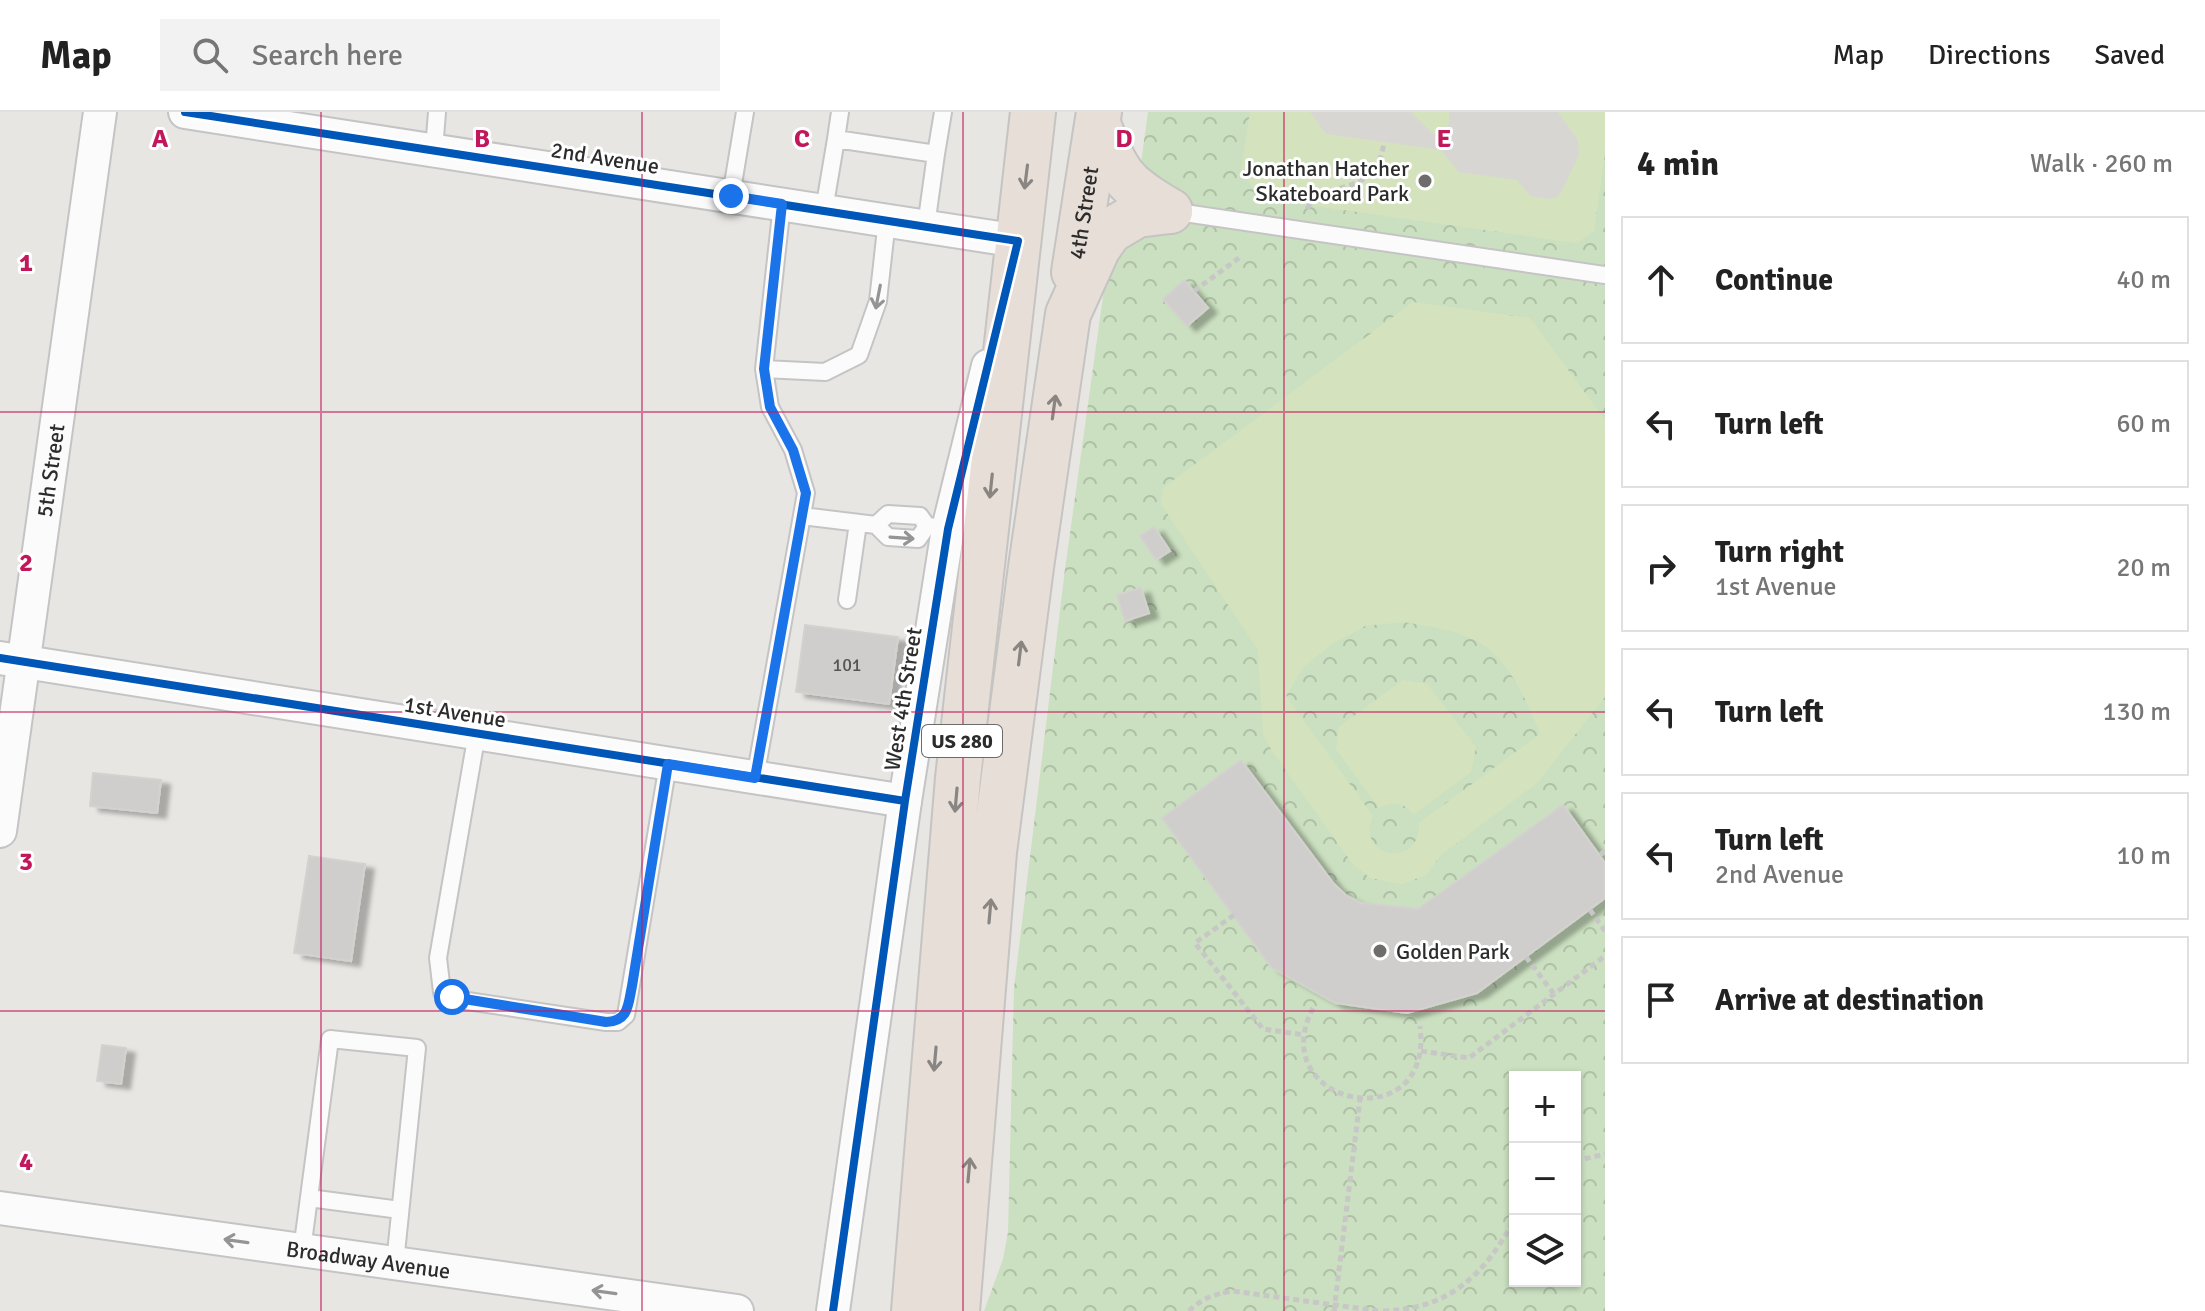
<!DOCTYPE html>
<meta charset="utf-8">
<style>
body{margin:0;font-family:Signika,sans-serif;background:#f2f2f2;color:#222}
.controls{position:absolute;right:24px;bottom:24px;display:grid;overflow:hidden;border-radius:0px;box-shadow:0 2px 6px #0004}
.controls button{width:72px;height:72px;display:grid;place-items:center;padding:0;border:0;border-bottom:2px solid #e0e0e0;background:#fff;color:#222;font:40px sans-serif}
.stop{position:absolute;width:24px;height:24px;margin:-18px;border:6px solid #1a73e8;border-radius:50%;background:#fff}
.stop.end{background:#1a73e8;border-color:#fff;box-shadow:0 2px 8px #0008}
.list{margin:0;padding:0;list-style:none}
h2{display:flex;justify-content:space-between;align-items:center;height:104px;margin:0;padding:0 32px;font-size:34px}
h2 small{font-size:26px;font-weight:400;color:#767676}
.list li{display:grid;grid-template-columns:52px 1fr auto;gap:24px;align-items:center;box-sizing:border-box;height:128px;margin:0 16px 16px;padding:0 16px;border:2px solid #e0e0e0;border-radius:0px}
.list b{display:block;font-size:30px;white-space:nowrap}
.list p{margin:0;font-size:26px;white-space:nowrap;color:#767676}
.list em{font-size:26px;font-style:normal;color:#767676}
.icon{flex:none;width:44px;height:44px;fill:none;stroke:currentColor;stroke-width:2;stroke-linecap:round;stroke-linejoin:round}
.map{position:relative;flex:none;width:1605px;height:1199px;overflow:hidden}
header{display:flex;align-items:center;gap:48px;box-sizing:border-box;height:112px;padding:0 40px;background:#fff;border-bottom:2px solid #e0e0e0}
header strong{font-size:38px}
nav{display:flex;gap:44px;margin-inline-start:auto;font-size:28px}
.search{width:560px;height:72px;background:#f2f2f2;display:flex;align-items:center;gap:20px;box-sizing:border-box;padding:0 28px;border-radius:0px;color:#767676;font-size:30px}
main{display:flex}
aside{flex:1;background:#fff}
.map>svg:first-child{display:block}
</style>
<header>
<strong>Map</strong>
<div class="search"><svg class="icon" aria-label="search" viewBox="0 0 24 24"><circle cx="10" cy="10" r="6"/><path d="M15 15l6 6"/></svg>Search here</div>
<nav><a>Map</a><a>Directions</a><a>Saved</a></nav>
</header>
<main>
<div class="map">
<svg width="1605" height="1199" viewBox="0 0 1605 1199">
<defs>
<pattern id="forest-crowns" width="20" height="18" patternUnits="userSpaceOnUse" patternTransform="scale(2)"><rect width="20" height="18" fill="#cbe0c0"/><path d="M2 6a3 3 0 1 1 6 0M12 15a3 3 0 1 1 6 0" fill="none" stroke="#aec0a5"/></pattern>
<filter id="shadow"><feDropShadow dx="9" dy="5" stdDeviation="2" flood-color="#0004"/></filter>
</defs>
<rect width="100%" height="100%" fill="#e8e6e3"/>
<path fill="url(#forest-crowns)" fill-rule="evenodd" d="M 1148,0 L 1605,0 L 1605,1199 L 984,1199 L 1003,1147 L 1008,1120 L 1014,876 L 1065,457 L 1105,170 L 1115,146 L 1130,131 ZM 1515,965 L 1575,965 L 1575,1169 L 1515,1169 Z"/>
<path fill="#d4e3be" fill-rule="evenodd" d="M 1250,0 L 1605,0 L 1605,42 L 1594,119 L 1577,131 L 1315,94 L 1306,85 L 1255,77 L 1241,60 Z
M 1413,190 L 1530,206 L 1605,308 L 1605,585 L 1537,671 L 1441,743 L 1426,763 L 1402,772 L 1370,766 L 1352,751 L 1272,639 L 1263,622 L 1258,538 L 1161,392 L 1163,376 ZM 1403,510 C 1428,514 1453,517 1477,529 C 1507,544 1529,592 1540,622 L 1419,711 C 1421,759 1354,745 1373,704 L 1286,584 L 1303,555 L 1331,533 L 1365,514 Z
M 1403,568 L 1427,572 L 1476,635 L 1471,660 L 1414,702 C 1404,690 1392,689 1379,696 L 1336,637 L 1339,615 Z"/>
<path fill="#d8d6d3" d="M 1310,0 L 1411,0 L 1433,22 L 1438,23 L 1449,12 L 1449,0 L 1558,0 L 1578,28 L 1579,43 L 1563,77 L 1557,85 L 1550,87 L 1530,84 L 1517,68 L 1458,60 L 1441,38 L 1326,22 Z"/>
<path fill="#d0cecc" stroke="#d3d2cf" stroke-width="2" filter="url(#shadow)" d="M 1184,168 L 1208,196 L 1187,214 L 1163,187 Z
M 1154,415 L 1170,439 L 1156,448 L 1140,424 Z
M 1141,476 L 1149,501 L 1125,509 L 1117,483 Z
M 805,513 L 898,525 L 889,592 L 796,580 Z
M 1241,648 L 1334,772 L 1347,784 L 1361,791 L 1418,797 L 1563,693 L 1605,751 L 1605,786 L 1477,881 L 1407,901 L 1335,891 L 1271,855 L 1162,706 Z
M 93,661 L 161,668 L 157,701 L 90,694 Z
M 309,744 L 365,752 L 351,849 L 294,841 Z
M 102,933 L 126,936 L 121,972 L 97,969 Z"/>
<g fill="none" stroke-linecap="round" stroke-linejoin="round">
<g stroke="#c5c4c5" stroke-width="20">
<path id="lane" d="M 836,27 L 840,0
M 434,38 L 437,0
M 936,42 L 943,0
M 731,84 L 745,0
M 782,92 L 764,257 L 825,260 L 859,243 L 878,189 L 887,108
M 824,98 L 836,27 L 936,42 L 926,114
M 1171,99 L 1605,163
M 802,404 L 876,413 L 888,425 L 918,427 L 927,414
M 876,413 L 888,402 L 920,404 L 927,414 L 937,415
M 847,488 L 858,411
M 477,621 L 438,846 L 442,880 L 461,888 L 606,910 L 618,910 L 626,903 L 668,652
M 755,666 L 806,381 L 793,338 L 770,295 L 764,257
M 309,1086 L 400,1098
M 302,1138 L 330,927 L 417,936 L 395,1151"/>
</g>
<g stroke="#c5c4c5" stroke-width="36">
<g id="street">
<path d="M 185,0 L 1018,129 L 1013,151"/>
<path d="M 0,546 L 905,689"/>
<path id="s1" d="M 0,719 L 100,0"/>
<path id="s2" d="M 0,1096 L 737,1199"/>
<path d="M 833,1199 L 905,689 L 948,417 L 988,254"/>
</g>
</g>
<g stroke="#c5c4c2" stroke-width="48">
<g id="highway">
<path d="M 1098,12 C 1118,63 1122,71 1170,99"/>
<path id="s3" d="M 1074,160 L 1099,0"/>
<path d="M 914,1199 L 958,666 L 1033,0"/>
<path d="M 957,1199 L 994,740 L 1031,455 L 1068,202 L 1098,136 L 1110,119 L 1137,103 L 1170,99"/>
</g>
</g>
<path stroke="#c7c7c6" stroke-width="5" stroke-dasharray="6 4" stroke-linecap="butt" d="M 1307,97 C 1323,64 1376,90 1384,30
M 1194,179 L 1239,146
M 1600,743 L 1605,739
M 1590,798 L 1605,819
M 1234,803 L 1195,831 L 1263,917 L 1305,923
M 1526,845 L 1554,882
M 1313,896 C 1262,994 1435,1029 1420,914
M 1421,939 L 1469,946 L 1605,844
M 1575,1049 L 1605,1042
M 1189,1199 C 1202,1186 1215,1182 1233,1179 L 1378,1199
M 1334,1199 L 1360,987
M 1383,1199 C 1450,1197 1484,1163 1515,1107"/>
<use href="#lane" stroke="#fcfbfb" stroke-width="16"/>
<use href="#street" stroke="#fcfbfb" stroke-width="32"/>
<use href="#highway" stroke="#e6ded7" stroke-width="44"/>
<g stroke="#fff" stroke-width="13">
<path id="cycleway" d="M 185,0 L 1018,129 L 948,417 L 905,689 L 833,1199
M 0,546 L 905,689"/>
</g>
<use href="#cycleway" stroke="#0057b8" stroke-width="8"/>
</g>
<defs><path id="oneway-shaft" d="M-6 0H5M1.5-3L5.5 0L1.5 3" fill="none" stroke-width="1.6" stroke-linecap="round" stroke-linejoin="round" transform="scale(2)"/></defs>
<g stroke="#898582">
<use href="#oneway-shaft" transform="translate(1026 65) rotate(97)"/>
<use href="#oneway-shaft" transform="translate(1054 295) rotate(-82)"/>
<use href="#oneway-shaft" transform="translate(991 374) rotate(96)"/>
<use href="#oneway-shaft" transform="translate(1020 541) rotate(-83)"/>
<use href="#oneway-shaft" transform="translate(956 688) rotate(95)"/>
<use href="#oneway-shaft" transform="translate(990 799) rotate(-85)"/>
<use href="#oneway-shaft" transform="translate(935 947) rotate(95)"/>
<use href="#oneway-shaft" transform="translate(969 1058) rotate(-85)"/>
</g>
<g stroke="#949494">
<use href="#oneway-shaft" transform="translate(878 185) rotate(101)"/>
<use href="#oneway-shaft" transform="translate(902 426) rotate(4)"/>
<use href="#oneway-shaft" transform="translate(236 1129) rotate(-172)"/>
<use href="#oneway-shaft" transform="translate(604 1180) rotate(-172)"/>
</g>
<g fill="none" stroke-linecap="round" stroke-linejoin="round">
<path stroke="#1a73e8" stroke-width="10" d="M 452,885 L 606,910 C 629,909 628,893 632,874 L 668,652 L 755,666 L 806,381 L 793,338 L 770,295 L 764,257 L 782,92 L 731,84"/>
</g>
<path fill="none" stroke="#c2185b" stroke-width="2" stroke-opacity="0.55" d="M 321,0 L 321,1199M 642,0 L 642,1199M 963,0 L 963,1199M 1284,0 L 1284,1199M 0,300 L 1605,300M 0,600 L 1605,600M 0,899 L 1605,899"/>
<g fill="#6e6d6c" stroke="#fff" stroke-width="3">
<circle cx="1425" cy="69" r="8"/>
<circle cx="1380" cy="839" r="8"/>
</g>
<g text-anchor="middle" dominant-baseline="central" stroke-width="6" stroke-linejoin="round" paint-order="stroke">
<g font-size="18" fill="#565555">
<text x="847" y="553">101</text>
</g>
<rect fill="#fff" stroke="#6b6b6b" stroke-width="2" x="922" y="613" width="80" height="32" rx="6"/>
<g font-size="20" font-weight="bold" fill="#2c2c2c">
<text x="962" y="629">US 280</text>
</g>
<g font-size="22" fill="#2c2c2c" stroke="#fff">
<text transform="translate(605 46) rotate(9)">2nd Avenue</text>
<text stroke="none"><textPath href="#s3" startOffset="60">4th Street</textPath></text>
<text stroke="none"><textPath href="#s1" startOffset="364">5th Street</textPath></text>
<text transform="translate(903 587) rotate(-81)">West 4th Street</text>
<text transform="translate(455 600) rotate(9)">1st Avenue</text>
<text stroke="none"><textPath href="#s2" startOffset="372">Broadway Avenue</textPath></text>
</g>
<g font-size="22" fill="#2c2c2c" stroke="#fff" text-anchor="end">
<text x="1409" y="56">Jonathan Hatcher<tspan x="1409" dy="25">Skateboard Park</tspan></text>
<text x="1396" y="839" text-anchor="start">Golden Park</text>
</g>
</g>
<g font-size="26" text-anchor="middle" font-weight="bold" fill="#c2185b" stroke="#fff" stroke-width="6" stroke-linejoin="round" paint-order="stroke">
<text x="160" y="35">A</text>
<text x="482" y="35">B</text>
<text x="802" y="35">C</text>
<text x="1124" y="35">D</text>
<text x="1444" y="35">E</text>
<text x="26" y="159">1</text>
<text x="26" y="459">2</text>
<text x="26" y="758">3</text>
<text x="26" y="1058">4</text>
</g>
</svg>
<div class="controls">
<button>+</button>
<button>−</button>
<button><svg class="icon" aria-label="layers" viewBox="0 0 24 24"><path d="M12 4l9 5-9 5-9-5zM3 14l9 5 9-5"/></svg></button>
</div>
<div class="stop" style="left:452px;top:885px"></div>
<div class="stop end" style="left:731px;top:84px"></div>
</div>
<aside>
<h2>4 min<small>Walk · 260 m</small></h2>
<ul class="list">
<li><svg class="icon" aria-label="ahead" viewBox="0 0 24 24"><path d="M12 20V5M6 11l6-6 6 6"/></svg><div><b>Continue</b></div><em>40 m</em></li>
<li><svg class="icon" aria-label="left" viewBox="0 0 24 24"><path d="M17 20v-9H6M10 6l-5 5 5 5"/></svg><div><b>Turn left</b></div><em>60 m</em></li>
<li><svg class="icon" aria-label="right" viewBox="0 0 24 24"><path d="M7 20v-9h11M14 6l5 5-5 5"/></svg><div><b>Turn right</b><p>1st Avenue</p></div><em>20 m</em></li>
<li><svg class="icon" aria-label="left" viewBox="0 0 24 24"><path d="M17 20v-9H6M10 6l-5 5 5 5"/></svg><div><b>Turn left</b></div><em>130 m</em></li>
<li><svg class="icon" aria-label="left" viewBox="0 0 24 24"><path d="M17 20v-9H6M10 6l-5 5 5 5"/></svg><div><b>Turn left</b><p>2nd Avenue</p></div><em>10 m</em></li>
<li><svg class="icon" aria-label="arrive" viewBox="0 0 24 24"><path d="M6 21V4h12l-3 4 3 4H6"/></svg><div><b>Arrive at destination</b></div></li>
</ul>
</aside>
</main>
